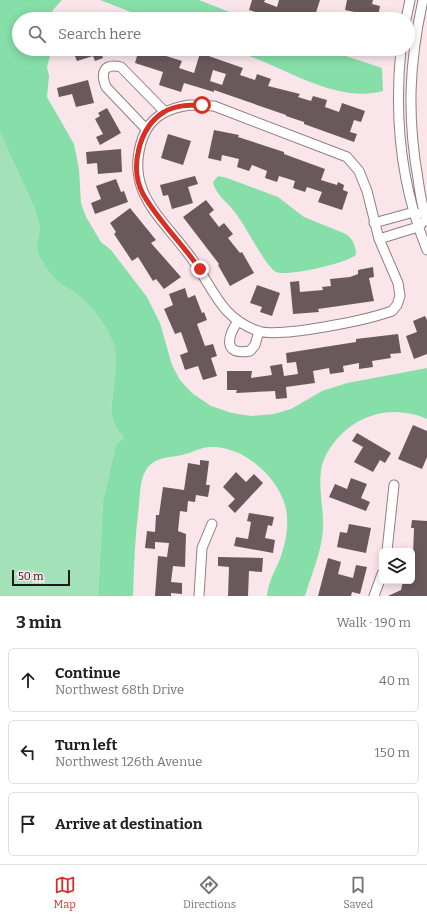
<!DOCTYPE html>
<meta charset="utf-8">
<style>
body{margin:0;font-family:Bitter,serif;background:#f2f2f2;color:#202124}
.controls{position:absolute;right:12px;bottom:12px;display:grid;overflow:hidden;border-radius:6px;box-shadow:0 2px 10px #0003}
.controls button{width:36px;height:36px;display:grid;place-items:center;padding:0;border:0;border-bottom:1px solid #e0e0e0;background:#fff;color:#202124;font:20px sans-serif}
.scale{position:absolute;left:12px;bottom:10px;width:58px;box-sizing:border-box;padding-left:4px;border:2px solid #20191a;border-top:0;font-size:11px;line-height:14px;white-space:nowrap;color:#20191a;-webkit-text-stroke:3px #fae6ea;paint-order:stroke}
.stop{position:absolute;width:12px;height:12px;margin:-9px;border:3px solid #d93025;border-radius:50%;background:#fff}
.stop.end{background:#d93025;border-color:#fff;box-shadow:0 1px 4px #0008}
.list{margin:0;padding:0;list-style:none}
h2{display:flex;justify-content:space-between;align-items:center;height:52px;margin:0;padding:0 16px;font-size:17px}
h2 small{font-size:13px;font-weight:400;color:#757577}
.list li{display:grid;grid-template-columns:26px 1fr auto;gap:12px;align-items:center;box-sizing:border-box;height:64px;margin:0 8px 8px;padding:0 8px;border:1px solid #e0e0e0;border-radius:6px}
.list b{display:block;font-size:15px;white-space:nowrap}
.list p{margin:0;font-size:13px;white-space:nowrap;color:#757577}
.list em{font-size:13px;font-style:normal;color:#757577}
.icon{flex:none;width:22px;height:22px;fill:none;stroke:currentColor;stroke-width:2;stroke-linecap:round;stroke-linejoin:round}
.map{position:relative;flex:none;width:427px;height:596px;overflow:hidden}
.search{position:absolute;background:#fff;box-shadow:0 2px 10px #0003;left:12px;right:12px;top:12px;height:44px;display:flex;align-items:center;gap:10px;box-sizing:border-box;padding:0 14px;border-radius:22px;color:#757577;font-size:15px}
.sheet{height:268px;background:#fff}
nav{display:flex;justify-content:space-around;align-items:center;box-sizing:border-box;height:56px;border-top:1px solid #e0e0e0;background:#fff;font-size:11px;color:#757577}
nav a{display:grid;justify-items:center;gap:2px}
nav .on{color:#d93025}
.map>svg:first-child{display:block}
</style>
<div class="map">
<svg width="427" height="596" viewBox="0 0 427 596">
<rect width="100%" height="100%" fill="#fae6ea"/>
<path fill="#a3e1b8" d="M 0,133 L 34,207 L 40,228 L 37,244 L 49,272 L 58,282 L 77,294 L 94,310 L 107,330 L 115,347 L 116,364 L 111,411 L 115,426 L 124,438 L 116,444 L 103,501 L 98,596 L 0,596 Z"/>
<path fill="#86dfa8" d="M 0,0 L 62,0 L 53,10 L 50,19 L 19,19 L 19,49 L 49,49 L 50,56 L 47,67 L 49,76 L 47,97 L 74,144 L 79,169 L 81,203 L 86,217 L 101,242 L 111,250 L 147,297 L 160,323 L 172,365 L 180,380 L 192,393 L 211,406 L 232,413 L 251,416 L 274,414 L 291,409 L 322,391 L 347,383 L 427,368 L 427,419 C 392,404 356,414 333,444 C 327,452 322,461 321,471 C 318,494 326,516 322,538 C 319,558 311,576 305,596 L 267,596 C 268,582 275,571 280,559 C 286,543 290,522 285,505 C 277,476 243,446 211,447 C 200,447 192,453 182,455 C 167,458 153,457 145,472 C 140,481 140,495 139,505 C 135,535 134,566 133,596 L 98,596 L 103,501 L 116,444 L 124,438 L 115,426 L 111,411 L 116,364 L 115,347 L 107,330 L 94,310 L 77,294 L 58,282 L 49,272 L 38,253 L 37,244 L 40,228 L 34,207 L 0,133 Z
M 100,0 L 199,0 L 247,19 L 149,19 Z
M 228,49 L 325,49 L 382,68 L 383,91 C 332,105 276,61 228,49 Z
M 218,176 L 227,178 L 278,197 L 304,217 L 346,234 C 353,239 356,246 356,255 C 347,263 287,277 276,272 C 265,266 245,224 234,211 C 227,202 215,194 213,182 Z"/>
<path fill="#6a595c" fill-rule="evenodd" d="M 252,0 L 265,0 L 264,2 L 277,7 L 279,0 L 320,0 L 314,19 L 278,19 L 249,10 Z
M 347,0 L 373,0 L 372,4 L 380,6 L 378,17 L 345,10 Z
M 72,49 L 109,49 L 109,50 L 101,52 L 103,58 L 95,61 L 93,56 L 77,61 Z
M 139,49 L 165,49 L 163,55 L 182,61 L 179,68 L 194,73 L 200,53 L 243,68 L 240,75 L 255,80 L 257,74 L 271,79 L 268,86 L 300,94 L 298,97 L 311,101 L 313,96 L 327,100 L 325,107 L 339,112 L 342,103 L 365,111 L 361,122 L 354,120 L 350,132 L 357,134 L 354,142 L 304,124 L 304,122 L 286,116 L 286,115 L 214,90 L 214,92 L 184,83 L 181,92 L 159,85 L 163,72 L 135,63 ZM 213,70 L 226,74 L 222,85 L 210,81 Z
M 88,80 L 94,103 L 76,107 L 72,94 L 59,97 L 57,88 Z
M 107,108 L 121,133 L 100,145 L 96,137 L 103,134 L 95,119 L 100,116 L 98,113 Z
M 214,130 L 239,135 L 238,137 L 284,152 L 284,154 L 325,169 L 321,180 L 337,185 L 338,182 L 344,185 L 343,190 L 348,192 L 342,210 L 318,202 L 322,192 L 307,187 L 305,192 L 293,188 L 295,181 L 279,176 L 277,182 L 265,178 L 267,171 L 252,165 L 249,171 L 237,167 L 239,159 L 222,155 L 221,161 L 208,158 Z
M 168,134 L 191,141 L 183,165 L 161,158 Z
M 121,149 L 122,172 L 98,174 L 97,163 L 87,164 L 86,152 Z
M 195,176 L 198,184 L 188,187 L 193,203 L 172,209 L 168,195 L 163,196 L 160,185 Z
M 116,179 L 121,192 L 124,191 L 128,202 L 95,214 L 91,203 L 101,199 L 96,186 Z
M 206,200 L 214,210 L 209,214 L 219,227 L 224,223 L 233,234 L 228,238 L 240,253 L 242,252 L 254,273 L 230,286 L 218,265 L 219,264 L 183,217 Z
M 130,208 L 156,240 L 151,243 L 181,277 L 164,289 L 156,279 L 153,281 L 138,257 L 132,261 L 114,234 L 116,232 L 110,223 Z
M 373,267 L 374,277 L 369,278 L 374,301 L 318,309 L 319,312 L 293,314 L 290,282 L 299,281 L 300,292 L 323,290 L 322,287 L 331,286 L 330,279 L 350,277 L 358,274 L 358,270 Z
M 257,285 L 280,293 L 272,316 L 260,312 L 262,307 L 250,303 Z
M 185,288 L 188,298 L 195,295 L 202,313 L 204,312 L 207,320 L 197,324 L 205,346 L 213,344 L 217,356 L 211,358 L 217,376 L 203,380 L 198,366 L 185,370 L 180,355 L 188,352 L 181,332 L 175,334 L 164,309 L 173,305 L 169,294 Z
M 425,316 L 427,320 L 427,354 L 414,359 L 406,336 L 417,332 L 413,321 Z
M 398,334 L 401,353 L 390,354 L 391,358 L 372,361 L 373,367 L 359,369 L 359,363 L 343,366 L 344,372 L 330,374 L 329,368 L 313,371 L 315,383 L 286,387 L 287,398 L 276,399 L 275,391 L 236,393 L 237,390 L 227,390 L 227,371 L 252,371 L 251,378 L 272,375 L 270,366 L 282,364 L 284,376 L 298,374 L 296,362 L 287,363 L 286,353 L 356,342 L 356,339 Z
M 413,425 L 427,431 L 427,457 L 422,469 L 398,459 Z
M 357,433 L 391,453 L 385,463 L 380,460 L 373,472 L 354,462 L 363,447 L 352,441 Z
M 200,460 L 209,461 L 206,485 L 210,485 L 208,497 L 196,495 L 195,502 L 188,501 L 187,512 L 180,511 L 178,531 L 186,534 L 185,567 L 173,566 L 171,582 L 182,583 L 182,594 L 171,593 L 171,596 L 155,596 L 158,556 L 167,557 L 169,543 L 155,542 L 155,549 L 145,548 L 147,531 L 155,532 L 156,515 L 159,515 L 163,487 L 184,490 L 188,463 L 200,465 Z
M 236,472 L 246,482 L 254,474 L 263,483 L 235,513 L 228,506 L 235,499 L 223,487 Z
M 351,478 L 367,484 L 361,498 L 370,502 L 366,511 L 329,497 L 335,484 L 347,489 Z
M 249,513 L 274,517 L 272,526 L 268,525 L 265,538 L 275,540 L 273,553 L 234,546 L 236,537 L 248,539 L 251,522 L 247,521 Z
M 412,520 L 427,521 L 427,596 L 388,596 L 401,590 L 403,581 L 412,581 L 414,528 L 411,528 Z
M 349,524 L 371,528 L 366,553 L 337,547 L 340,532 L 347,533 Z
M 218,557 L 263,558 L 262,572 L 249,571 L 248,596 L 228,596 L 229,567 L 218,566 Z
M 328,558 L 341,562 L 338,574 L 353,578 L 356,565 L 367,567 L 360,594 L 352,592 L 351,596 L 318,596 Z"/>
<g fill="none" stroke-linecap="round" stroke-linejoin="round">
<g stroke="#907e82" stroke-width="11">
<path id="minor" d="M 423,0 C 409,63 407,116 418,179 C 420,193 422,208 427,221
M 406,19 L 410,0
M 401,49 C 394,118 401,186 427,250
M 190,105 L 214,106 L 347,157 L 359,171 L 367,191 L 379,239 L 398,283 L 400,296 L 397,305 L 392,311 C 367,320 281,338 258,331 C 220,318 213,287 192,259 C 163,218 123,192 143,137 C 151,116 168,108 190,105 Z
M 146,129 L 106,87 C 100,72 104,63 121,67 L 164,111
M 374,223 L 414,212 L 418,214
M 379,239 L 418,227 L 422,223
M 238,321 C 227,337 223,356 250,351 L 255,345 L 259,331
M 387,551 L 394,485
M 199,596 L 202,548 L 212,524
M 374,596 L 382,574"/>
</g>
<use href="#minor" stroke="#fff" stroke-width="9"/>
</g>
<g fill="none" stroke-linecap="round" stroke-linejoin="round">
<path stroke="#d93025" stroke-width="5" d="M 200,269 C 183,245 157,219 143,194 C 129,168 139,127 164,112 C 175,105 190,105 202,105"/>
</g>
</svg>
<div class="controls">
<button><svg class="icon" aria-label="layers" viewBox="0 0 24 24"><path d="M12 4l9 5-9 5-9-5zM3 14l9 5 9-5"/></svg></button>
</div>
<div class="scale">50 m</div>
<div class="stop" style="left:202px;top:105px"></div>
<div class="stop end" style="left:200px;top:269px"></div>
<div class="search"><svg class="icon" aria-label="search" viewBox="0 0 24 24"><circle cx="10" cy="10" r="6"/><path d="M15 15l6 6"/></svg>Search here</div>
</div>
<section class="sheet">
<h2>3 min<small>Walk · 190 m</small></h2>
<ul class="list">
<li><svg class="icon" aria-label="ahead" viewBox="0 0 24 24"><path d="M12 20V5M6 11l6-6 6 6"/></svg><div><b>Continue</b><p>Northwest 68th Drive</p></div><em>40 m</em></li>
<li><svg class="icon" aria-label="left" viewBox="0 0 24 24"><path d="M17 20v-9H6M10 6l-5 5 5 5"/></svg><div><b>Turn left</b><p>Northwest 126th Avenue</p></div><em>150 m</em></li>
<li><svg class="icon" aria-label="arrive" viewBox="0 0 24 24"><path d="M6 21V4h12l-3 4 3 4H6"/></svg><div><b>Arrive at destination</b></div></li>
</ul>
</section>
<nav>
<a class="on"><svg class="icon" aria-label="map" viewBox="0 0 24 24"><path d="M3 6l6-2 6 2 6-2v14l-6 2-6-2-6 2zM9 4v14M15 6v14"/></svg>Map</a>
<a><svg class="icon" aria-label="directions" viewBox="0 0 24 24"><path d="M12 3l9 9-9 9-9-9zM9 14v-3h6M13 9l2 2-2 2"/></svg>Directions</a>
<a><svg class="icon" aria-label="saved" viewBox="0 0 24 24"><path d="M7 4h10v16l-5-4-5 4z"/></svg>Saved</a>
</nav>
